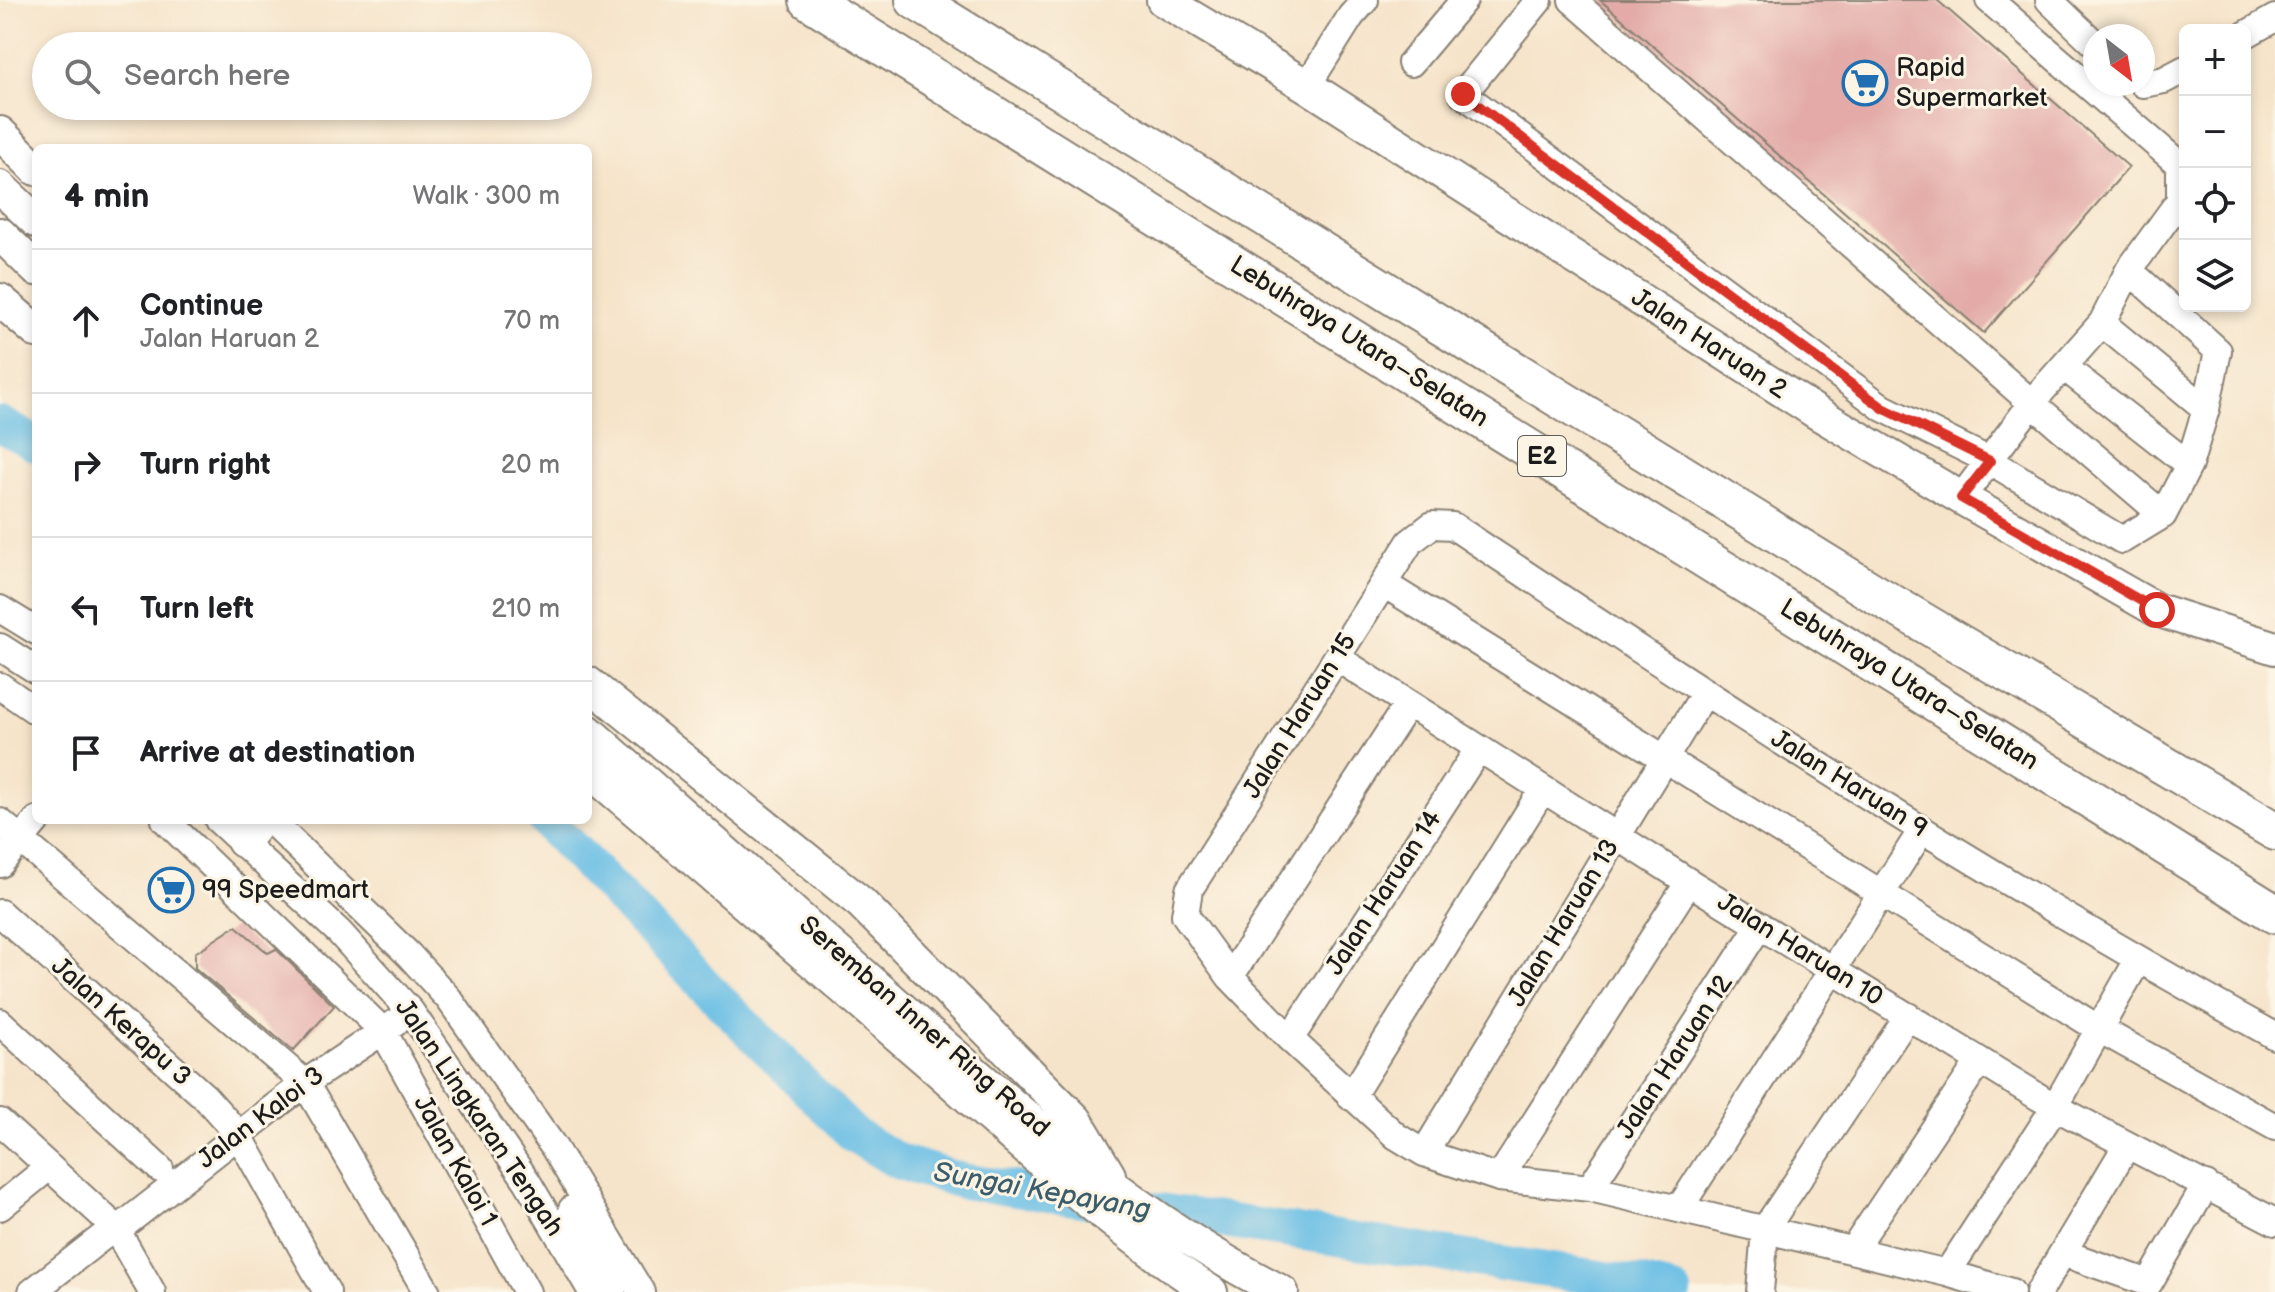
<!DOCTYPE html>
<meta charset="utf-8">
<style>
body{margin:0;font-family:"Balsamiq Sans",sans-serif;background:#f2f2f2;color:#202124}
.controls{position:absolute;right:24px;top:24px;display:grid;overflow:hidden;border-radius:12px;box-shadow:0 4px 12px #0003}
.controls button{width:72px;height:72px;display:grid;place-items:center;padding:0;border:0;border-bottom:2px solid #e0e0e0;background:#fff;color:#202124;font:40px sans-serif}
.compass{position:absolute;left:2083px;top:24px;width:72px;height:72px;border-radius:50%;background:#fff;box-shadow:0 4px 12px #0003;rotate:149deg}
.stop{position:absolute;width:24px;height:24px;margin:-18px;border:6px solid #d93025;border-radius:50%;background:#fff}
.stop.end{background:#d93025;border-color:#fff;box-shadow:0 2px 8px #0008}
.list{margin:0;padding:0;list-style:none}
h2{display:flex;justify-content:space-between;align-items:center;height:104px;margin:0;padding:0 32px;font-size:34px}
h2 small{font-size:26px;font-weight:400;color:#757577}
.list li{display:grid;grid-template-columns:52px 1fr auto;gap:24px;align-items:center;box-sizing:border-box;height:144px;padding:0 32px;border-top:2px solid #e0e0e0}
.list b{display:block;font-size:30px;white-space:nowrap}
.list p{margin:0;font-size:26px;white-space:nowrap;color:#757577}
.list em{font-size:26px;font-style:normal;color:#757577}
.icon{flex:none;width:44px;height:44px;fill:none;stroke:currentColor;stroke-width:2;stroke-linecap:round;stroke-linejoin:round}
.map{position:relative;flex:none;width:2275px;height:1292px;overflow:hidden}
.search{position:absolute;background:#fff;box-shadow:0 4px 12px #0003;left:32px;top:32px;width:560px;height:88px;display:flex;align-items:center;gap:20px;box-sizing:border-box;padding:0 28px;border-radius:44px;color:#757577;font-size:30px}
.panel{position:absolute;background:#fff;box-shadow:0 4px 12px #0003;left:32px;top:144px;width:560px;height:680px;border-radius:12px}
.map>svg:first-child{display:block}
</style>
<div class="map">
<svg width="2275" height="1292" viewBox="0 0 2275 1292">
<rect width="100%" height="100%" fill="#fcf5e5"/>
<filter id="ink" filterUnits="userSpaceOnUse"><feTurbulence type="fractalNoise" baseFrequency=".0125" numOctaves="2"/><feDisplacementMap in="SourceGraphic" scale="16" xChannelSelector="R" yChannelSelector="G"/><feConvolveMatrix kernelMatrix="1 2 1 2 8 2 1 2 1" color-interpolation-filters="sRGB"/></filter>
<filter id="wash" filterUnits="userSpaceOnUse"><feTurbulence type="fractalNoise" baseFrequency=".006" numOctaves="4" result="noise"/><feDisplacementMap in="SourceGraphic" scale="32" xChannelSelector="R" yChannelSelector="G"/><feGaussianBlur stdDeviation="1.8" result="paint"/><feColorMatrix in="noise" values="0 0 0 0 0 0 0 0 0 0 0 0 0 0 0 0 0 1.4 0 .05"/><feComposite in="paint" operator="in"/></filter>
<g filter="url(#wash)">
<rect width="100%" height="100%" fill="#f6e4ca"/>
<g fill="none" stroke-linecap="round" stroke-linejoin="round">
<path stroke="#69bee5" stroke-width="36" d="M 0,424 L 36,444
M 545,820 L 721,1002 L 854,1135 L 899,1162 L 962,1181 L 1639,1284 L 1674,1292"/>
</g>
<g id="blocks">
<path fill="#e3aaa7" d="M 1600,0 L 1937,0 L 2129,167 L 1984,333 Z
M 236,926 L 268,953 L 276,949 L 334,1006 L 293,1051 L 195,968 L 195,953 Z"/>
</g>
</g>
<g filter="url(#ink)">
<use href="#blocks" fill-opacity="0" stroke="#898073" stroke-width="2"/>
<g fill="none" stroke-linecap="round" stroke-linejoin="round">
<g stroke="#898073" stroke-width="30">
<path id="minor" d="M 1539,0 L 1463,94 L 1883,408 L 1990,461 L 2122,540 L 2163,515 L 2189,465 L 2206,409 L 2218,351 L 2129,270 L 2102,323 L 2039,394 L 1961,498
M 1572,0 L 2033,404 L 2163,515
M 1989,0 L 2180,165 L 2180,200 L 2129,270
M 2049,0 L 2095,44
M 2245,35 L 2275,18
M 1411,63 L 1464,0
M 2143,84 L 2164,80 L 2185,69
M 1307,86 L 1351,16 L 1365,0
M 2102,323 L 2206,409
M 2064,367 L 2189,465
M 1384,584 L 2099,1029 L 2275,1127
M 0,609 L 36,631
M 0,647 L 36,670
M 1337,658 L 1689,882 L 2055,1107 L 2275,1222
M 0,686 L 36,711
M 165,820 L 383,1031 L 527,1292
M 218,820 L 339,932 L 411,1012 L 527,1181 L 592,1292
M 270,820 L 409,955 L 449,999 L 553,1146 L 641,1292
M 0,822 L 305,1083 L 427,1292
M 0,864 L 37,820
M 0,913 L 205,1097 L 238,1134 L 327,1292
M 1230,977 L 1407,705
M 0,1022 L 160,1169
M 1290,1039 L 1479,748
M 1351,1097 L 1543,789
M 0,1122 L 115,1227 L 152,1292
M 1424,1153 L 1704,694
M 1499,1178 L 1689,882
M 1590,1188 L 1760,925
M 0,1207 L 49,1167
M 572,1209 L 606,1274 L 612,1292
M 1679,1209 L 1922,830
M 116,1231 L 305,1083 L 395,1023
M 1853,1250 L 1979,1062
M 2063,1253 L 2149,1283 L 2206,1185
M 1947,1273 L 2055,1107 L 2138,960
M 32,1292 L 115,1227
M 1760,1292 L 1765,1229 L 1908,1016
M 2011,1292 L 1947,1273 L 1590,1188 L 1499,1178 L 1424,1153 L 1396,1136 L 1290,1039 L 1230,977 L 1185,915 L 1189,890 L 1410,542 L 1432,525 L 1453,526 C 1722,706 1991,880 2275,1036
M 2039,1292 L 2127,1145"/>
</g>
<g stroke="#898073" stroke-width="36">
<path id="major" d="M 1163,0 L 1307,86 L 1819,414 L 1961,498 L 2157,610 L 2275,648
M 0,133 L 36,169
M 0,187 L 36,221
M 0,234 L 36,269
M 0,300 L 36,331
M 588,683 L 861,903 L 1076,1120 L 1109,1175
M 588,731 C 692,823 796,915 900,1007 C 1020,1113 1139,1220 1282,1292
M 588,770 C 704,868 819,967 933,1066 C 1023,1145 1110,1228 1211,1292
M 243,841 L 261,820"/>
</g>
<g stroke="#898073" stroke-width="42">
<path id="highway" d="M 809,0 L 2275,914
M 915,0 L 1872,592 L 2275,831"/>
</g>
<use href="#minor" stroke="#fff" stroke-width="26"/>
<use href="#major" stroke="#fff" stroke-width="32"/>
<use href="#highway" stroke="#fff" stroke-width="38"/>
</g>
</g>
<g fill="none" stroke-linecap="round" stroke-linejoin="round" filter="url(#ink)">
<path stroke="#d93025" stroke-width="10" d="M 1463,94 L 1883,408 L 1990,461 L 1961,498 L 2157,610"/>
</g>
<defs>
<g id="supermarket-ring" transform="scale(2.3)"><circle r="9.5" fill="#fcf5e5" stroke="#1f6fb2" stroke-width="1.5"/><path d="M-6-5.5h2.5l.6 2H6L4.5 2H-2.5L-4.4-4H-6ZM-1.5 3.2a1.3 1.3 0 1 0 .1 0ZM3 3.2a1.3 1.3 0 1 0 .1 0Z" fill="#1f6fb2"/></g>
</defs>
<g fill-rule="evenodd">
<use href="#supermarket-ring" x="1865" y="83"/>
<use href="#supermarket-ring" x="171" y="890"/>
</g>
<g text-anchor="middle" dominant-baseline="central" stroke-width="6" stroke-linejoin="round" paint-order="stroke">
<rect fill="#fcf5e5" stroke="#5f5d58" stroke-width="2" x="1518" y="436" width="48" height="40" rx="6"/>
<g font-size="24" font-weight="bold" fill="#1c1c1c">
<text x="1542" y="456">E2</text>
</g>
<g font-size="26" fill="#1c1c1c" stroke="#fcf5e5" text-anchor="start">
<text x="1896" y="68">Rapid<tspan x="1896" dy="30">Supermarket</tspan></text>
<text x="202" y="890">99 Speedmart</text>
</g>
<g font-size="26" fill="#1c1c1c" stroke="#fcf5e5">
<text transform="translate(1359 342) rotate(32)">Lebuhraya Utara–Selatan</text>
<text transform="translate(1709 344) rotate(33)">Jalan Haruan 2</text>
<text transform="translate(1909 685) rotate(32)">Lebuhraya Utara–Selatan</text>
<text transform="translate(1300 716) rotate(-58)">Jalan Haruan 15</text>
<text transform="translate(1849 784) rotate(32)">Jalan Haruan 9</text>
<text transform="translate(1384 893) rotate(-57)">Jalan Haruan 14</text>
<text transform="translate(1564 923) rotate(-59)">Jalan Haruan 13</text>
<text transform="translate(1800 950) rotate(32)">Jalan Haruan 10</text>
<text transform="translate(121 1022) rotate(42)">Jalan Kerapu 3</text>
<text transform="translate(924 1027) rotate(41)">Seremban Inner Ring Road</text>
<text transform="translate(1675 1057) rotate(-57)">Jalan Haruan 12</text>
<text transform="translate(261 1118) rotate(-37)">Jalan Kaloi 3</text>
<text transform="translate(479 1118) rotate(56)">Jalan Lingkaran Tengah</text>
<text transform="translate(455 1161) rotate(61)">Jalan Kaloi 1</text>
</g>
<g font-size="28" font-style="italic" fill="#3b5d6c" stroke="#fcf5e5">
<text transform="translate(1042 1191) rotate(10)">Sungai Kepayang</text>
</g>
</g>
</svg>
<div class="controls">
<button>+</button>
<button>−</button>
<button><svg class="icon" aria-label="locate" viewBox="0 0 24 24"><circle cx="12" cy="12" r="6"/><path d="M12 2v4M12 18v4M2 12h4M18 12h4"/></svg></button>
<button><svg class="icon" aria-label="layers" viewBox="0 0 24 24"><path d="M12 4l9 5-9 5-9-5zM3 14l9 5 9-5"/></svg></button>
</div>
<svg class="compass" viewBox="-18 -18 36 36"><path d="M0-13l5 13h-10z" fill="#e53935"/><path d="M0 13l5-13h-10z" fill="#757577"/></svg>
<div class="stop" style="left:2157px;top:610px"></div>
<div class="stop end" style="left:1463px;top:94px"></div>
<div class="search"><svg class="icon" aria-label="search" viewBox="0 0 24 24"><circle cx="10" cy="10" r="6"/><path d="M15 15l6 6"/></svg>Search here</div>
<section class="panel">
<h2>4 min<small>Walk · 300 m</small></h2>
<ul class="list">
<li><svg class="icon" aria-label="ahead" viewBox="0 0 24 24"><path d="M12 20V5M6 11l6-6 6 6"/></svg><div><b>Continue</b><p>Jalan Haruan 2</p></div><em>70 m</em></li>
<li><svg class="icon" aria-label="right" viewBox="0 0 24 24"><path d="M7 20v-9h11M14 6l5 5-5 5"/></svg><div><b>Turn right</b></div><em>20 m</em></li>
<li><svg class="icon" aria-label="left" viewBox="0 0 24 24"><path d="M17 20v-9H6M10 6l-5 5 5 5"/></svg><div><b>Turn left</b></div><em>210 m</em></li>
<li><svg class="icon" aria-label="arrive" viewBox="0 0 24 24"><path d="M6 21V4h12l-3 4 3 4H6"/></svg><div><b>Arrive at destination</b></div></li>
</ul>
</section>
</div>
